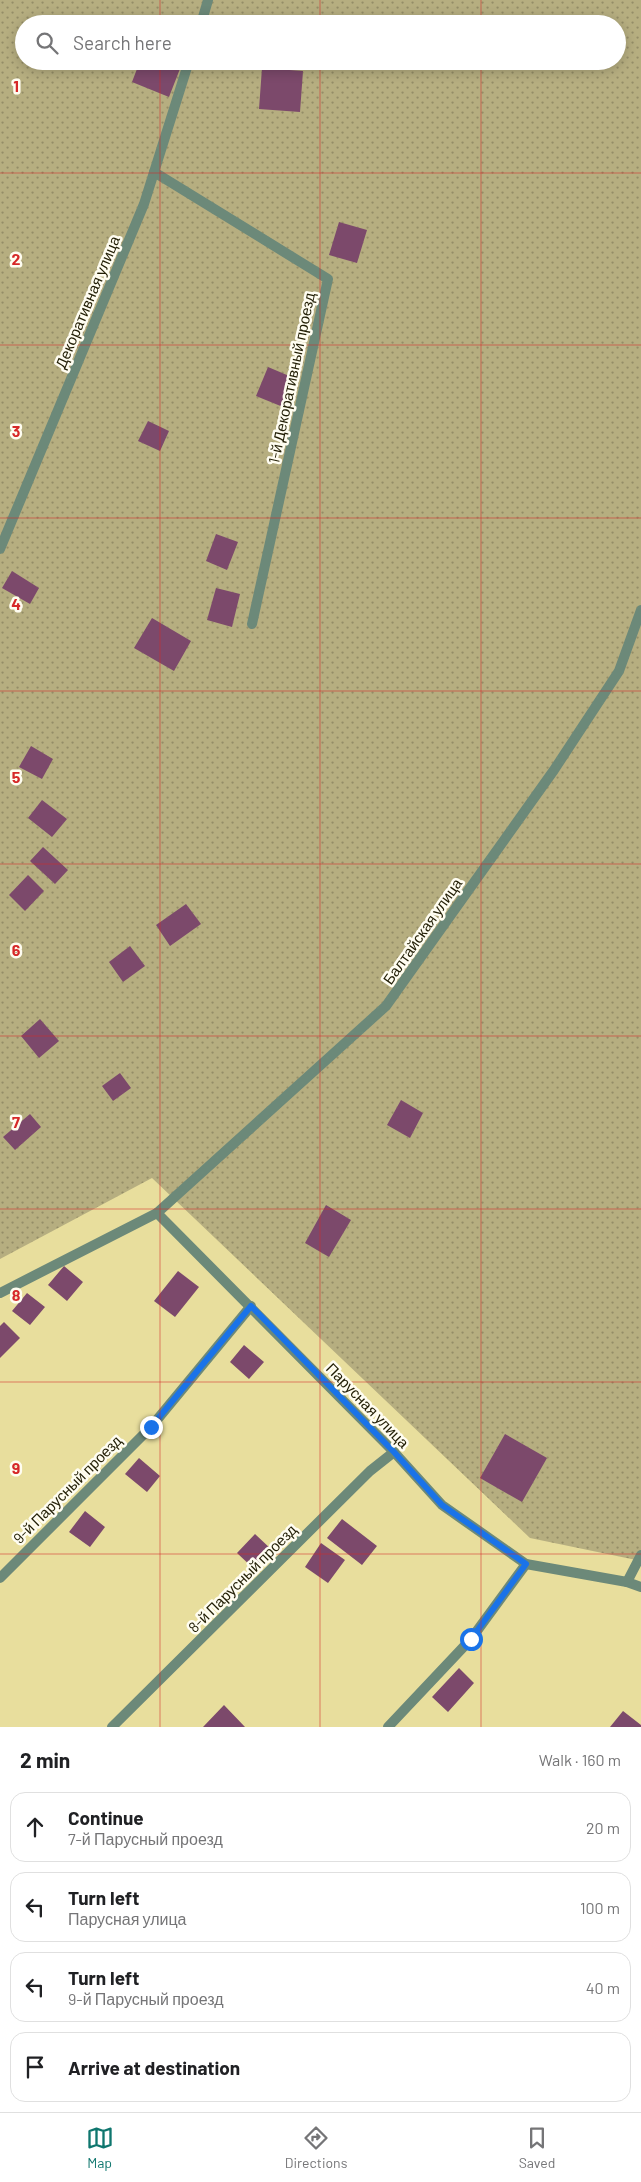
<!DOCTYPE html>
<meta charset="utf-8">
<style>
body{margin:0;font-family:Barlow,sans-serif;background:#f6f6f6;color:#202124}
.stop{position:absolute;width:15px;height:15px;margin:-11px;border:4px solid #1a73e8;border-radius:50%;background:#fff}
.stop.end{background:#1a73e8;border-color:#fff;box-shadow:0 1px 5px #0008}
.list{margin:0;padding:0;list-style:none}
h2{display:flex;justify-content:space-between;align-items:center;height:65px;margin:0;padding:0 20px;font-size:21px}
h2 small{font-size:16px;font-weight:400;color:#757577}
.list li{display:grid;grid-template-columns:32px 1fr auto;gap:15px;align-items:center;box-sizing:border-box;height:70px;margin:0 10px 10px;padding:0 10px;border:1px solid #e0e0e0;border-radius:15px}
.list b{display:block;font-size:19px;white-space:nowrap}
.list p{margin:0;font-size:16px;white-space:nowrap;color:#757577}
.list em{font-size:16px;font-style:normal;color:#757577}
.icon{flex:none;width:28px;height:28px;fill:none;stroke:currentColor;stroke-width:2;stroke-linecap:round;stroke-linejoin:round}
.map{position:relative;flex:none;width:641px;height:1727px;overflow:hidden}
.search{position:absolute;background:#fff;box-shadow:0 2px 12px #0003;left:15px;right:15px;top:15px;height:55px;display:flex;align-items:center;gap:12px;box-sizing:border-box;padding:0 18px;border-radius:28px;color:#757577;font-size:19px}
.sheet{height:385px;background:#fff}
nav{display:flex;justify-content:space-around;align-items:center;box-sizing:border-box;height:70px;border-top:1px solid #e0e0e0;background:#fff;font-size:14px;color:#757577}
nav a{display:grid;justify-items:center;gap:2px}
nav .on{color:#0f766e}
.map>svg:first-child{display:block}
</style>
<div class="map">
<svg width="641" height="1727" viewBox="0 0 641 1727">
<defs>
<pattern id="garden-dots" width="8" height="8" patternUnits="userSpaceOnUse" patternTransform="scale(1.25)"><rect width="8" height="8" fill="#b6ae80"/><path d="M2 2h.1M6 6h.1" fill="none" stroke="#948d67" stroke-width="1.8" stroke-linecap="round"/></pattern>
</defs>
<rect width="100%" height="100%" fill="#e8de9d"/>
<path fill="url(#garden-dots)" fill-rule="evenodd" d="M 0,0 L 641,0 L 641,1561 L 530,1538 L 152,1178 L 0,1259 ZM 24,24 L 617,24 L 617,61 L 24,61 Z"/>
<path fill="#7c496b" d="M 140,61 L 183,61 L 169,97 L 132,82 Z
M 262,68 L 303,71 L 300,112 L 259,109 Z
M 339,222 L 367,230 L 357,263 L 329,255 Z
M 268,367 L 294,378 L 283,407 L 256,396 Z
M 148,421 L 169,431 L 160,451 L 138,441 Z
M 216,534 L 238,542 L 227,570 L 206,561 Z
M 12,571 L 39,588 L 30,604 L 2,588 Z
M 216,588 L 240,594 L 232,627 L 207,620 Z
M 152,618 L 191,641 L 174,671 L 134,648 Z
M 31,746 L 53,759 L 42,779 L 19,767 Z
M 42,800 L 67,819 L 52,837 L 28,818 Z
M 43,847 L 68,870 L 55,884 L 30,861 Z
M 28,875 L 44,891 L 25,911 L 9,895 Z
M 186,904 L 201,924 L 170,946 L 156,925 Z
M 130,946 L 145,966 L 123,982 L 109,962 Z
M 40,1019 L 59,1041 L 39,1058 L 21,1036 Z
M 120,1073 L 131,1088 L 113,1101 L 102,1086 Z
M 401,1100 L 423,1113 L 410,1138 L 387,1125 Z
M 30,1114 L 41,1127 L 15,1150 L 3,1137 Z
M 326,1205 L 351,1220 L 329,1257 L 305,1243 Z
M 64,1266 L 83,1282 L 67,1301 L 48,1285 Z
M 178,1271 L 199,1287 L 175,1317 L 154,1301 Z
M 27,1293 L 45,1307 L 30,1325 L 12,1311 Z
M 4,1322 L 20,1338 L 0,1358 L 0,1326 Z
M 244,1345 L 264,1362 L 249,1379 L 230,1362 Z
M 505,1434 L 547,1458 L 522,1502 L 480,1478 Z
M 139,1458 L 160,1476 L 147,1492 L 125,1474 Z
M 85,1511 L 105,1527 L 90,1547 L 69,1532 Z
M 342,1519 L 377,1546 L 362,1565 L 327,1538 Z
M 255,1534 L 272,1550 L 254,1569 L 237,1553 Z
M 321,1543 L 345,1560 L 328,1583 L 305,1567 Z
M 459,1668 L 474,1683 L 448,1712 L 432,1697 Z
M 224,1705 L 245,1727 L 203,1727 Z
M 623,1711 L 641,1725 L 641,1727 L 610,1727 Z"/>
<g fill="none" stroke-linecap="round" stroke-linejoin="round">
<path stroke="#6c8979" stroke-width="10" d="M 154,172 L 328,279 L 252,624
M 157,1213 L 386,1006 L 554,770 L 619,671 L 641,610
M 0,1578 L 151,1427 L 251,1306
M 627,1582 L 641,1555
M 112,1727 L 370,1471 L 394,1452
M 388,1727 L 471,1639 L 526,1564"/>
<path stroke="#6c8979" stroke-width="10" d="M 201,24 L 208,0
M 0,549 L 144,204 L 189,61
M 0,1293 L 157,1213 L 394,1452 L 442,1505 L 526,1564 L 627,1582 L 641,1587"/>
</g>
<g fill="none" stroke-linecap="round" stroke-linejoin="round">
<path stroke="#1a73e8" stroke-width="6" d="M 151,1427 L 251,1306 L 394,1452 L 442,1505 L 526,1564 L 471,1639"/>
</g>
<path fill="none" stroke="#d62828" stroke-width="1" stroke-opacity="0.55" d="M 160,0 L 160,24M 320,0 L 320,24M 481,0 L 481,24M 160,61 L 160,1727M 320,61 L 320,1727M 481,61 L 481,1727M 0,173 L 641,173M 0,345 L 641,345M 0,518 L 641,518M 0,691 L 641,691M 0,864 L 641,864M 0,1036 L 641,1036M 0,1209 L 641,1209M 0,1382 L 641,1382M 0,1554 L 641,1554"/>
<g text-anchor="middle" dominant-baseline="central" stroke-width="5" stroke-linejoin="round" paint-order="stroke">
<g font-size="15" fill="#211d04" stroke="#fffdf1">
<text transform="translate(87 302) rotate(-67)">Декоративная улица</text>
<text transform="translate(291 378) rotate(-78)">1-й Декоративный проезд</text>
<text transform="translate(422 931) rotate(-55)">Балтайская улица</text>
<text transform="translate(368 1405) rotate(46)">Парусная улица</text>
<text transform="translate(67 1489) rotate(-45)">9-й Парусный проезд</text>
<text transform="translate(242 1578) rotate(-45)">8-й Парусный проезд</text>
</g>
</g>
<g font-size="16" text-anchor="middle" font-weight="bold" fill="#d62828" stroke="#fffdf1" stroke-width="5" stroke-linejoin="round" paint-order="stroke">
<text x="16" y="92">1</text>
<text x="16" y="265">2</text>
<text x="16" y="437">3</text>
<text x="16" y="610">4</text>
<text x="16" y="783">5</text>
<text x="16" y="956">6</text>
<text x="16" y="1128">7</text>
<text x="16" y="1301">8</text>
<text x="16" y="1474">9</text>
</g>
</svg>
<div class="stop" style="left:471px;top:1639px"></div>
<div class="stop end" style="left:151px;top:1427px"></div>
<div class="search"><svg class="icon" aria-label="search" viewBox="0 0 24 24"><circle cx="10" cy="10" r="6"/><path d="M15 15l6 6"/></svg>Search here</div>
</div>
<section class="sheet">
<h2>2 min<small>Walk · 160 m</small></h2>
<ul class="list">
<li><svg class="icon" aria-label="ahead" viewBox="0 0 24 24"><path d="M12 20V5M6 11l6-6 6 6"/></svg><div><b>Continue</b><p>7-й Парусный проезд</p></div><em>20 m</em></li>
<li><svg class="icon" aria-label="left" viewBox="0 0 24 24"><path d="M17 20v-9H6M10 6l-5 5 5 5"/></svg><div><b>Turn left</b><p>Парусная улица</p></div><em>100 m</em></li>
<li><svg class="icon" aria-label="left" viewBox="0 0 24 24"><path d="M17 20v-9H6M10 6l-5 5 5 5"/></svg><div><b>Turn left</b><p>9-й Парусный проезд</p></div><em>40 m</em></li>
<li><svg class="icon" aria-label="arrive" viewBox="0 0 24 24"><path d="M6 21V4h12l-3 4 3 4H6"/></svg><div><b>Arrive at destination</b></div></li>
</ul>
</section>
<nav>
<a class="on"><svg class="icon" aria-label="map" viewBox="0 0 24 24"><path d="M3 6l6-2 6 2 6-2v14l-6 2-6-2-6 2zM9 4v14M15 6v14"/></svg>Map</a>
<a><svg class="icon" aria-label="directions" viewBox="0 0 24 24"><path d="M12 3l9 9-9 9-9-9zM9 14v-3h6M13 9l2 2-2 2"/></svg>Directions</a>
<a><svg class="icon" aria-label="saved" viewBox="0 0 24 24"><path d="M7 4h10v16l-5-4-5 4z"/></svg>Saved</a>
</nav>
